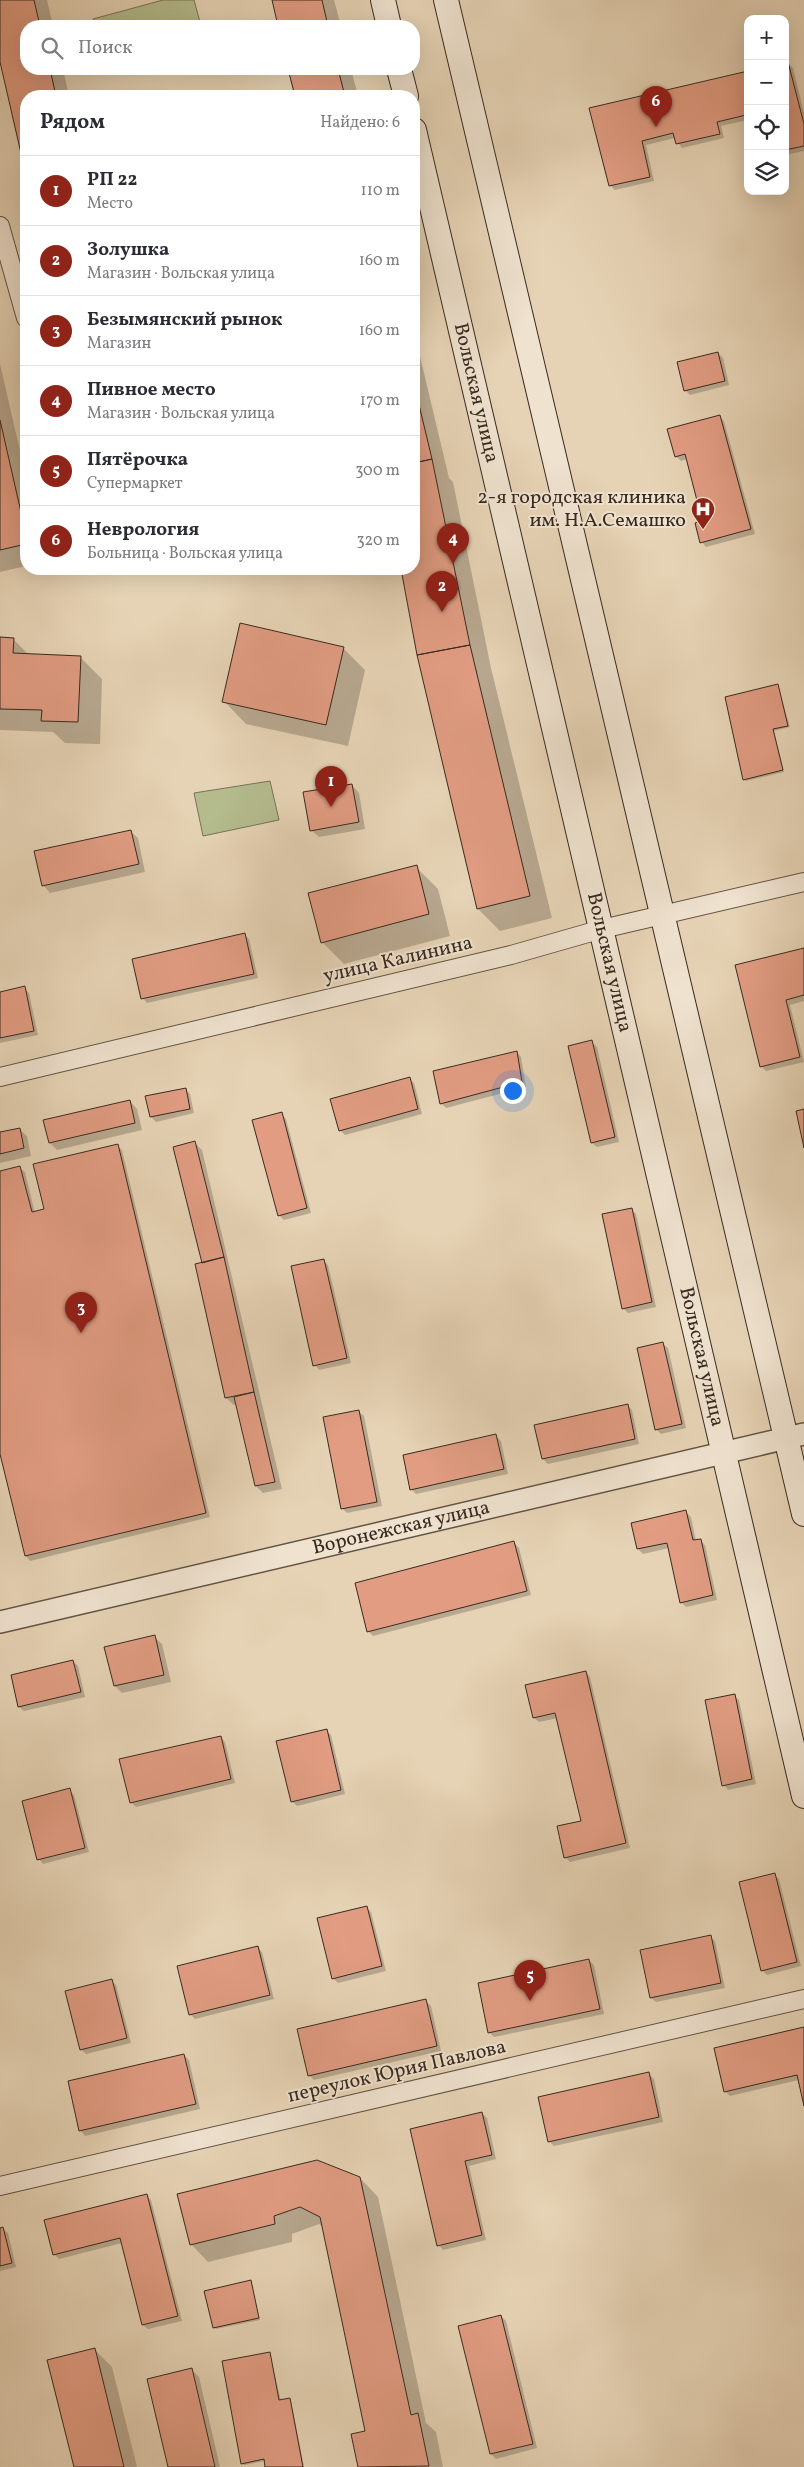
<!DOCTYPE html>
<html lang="ru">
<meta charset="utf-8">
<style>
body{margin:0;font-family:Vollkorn,serif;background:#f2f2f3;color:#2b2b33}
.controls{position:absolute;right:15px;top:15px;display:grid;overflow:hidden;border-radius:10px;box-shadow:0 5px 20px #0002}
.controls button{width:45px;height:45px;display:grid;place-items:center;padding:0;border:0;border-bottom:1px solid #e1e1e2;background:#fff;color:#2b2b33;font:25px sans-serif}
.you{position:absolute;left:512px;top:1090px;width:18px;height:18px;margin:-12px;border:4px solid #fff;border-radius:50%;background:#1a73e8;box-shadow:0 0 0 8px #1a73e833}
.badge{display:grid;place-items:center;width:32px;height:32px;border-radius:50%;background:#8f2418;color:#fff;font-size:16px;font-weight:700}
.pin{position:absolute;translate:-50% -41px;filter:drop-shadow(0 1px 2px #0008)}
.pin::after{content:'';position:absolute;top:26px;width:18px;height:15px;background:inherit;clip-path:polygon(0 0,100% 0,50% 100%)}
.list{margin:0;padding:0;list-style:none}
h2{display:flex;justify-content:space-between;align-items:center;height:65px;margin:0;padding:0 20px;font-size:21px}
h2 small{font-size:16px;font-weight:400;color:#7c7c81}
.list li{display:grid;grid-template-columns:32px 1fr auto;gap:15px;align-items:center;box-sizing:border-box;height:70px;padding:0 20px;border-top:1px solid #e1e1e2}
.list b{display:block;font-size:19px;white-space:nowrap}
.list p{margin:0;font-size:16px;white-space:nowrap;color:#7c7c81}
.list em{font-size:16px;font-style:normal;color:#7c7c81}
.icon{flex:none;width:28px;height:28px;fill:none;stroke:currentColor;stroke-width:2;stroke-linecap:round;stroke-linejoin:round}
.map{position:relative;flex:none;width:804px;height:2467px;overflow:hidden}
.search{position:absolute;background:#fff;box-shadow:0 5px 20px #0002;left:20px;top:20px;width:400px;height:55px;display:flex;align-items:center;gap:12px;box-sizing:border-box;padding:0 18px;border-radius:20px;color:#7c7c81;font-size:19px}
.panel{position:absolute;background:#fff;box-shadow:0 5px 20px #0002;left:20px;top:90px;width:400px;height:485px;border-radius:20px}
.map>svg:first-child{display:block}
</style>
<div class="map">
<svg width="804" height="2467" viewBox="0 0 804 2467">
<rect width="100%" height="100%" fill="#e6d3b5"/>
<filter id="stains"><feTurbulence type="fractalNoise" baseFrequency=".004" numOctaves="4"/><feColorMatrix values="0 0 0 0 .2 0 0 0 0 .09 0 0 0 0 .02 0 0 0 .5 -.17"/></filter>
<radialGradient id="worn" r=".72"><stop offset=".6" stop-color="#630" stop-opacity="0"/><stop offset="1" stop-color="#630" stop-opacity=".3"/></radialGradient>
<path fill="#b4bc8e" stroke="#767357" d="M 163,0 L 194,0 L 201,26 L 94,26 L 93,19 Z
M 270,781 L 279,820 L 203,836 L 194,793 Z"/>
<path fill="#0003" d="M 0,0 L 47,0 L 53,26 L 26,26 L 26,69 L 63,69 L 69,96 L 26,96 L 26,169 L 0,56 Z
M 274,0 L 334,0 L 341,26 L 280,26 Z
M 788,63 L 793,68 L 804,113 L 804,151 L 785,155 L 785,64 Z
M 290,69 L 351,69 L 358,96 L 296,96 Z
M 748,72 L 748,120 L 721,126 L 724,138 L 682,148 L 675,138 L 646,145 L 654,181 L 615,190 L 610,185 L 591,109 Z
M 414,331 L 449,478 L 453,482 L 491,668 L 552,918 L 500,931 L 478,909 L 419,655 L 402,569 L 414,569 Z
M 718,353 L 723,358 L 729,385 L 690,395 L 685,390 Z
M 0,364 L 26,477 L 26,566 L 0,572 Z
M 719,416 L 724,421 L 755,534 L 706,547 L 702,542 L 704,521 L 687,459 L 681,461 L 676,456 Z
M 0,639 L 13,639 L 29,655 L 80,657 L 102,679 L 100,744 L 65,743 L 53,732 L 0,730 Z
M 343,648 L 365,670 L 348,746 L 246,724 L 224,701 Z
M 778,686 L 790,727 L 774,731 L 784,772 L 746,781 L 744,779 Z
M 352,785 L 359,793 L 365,829 L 319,837 L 311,830 Z
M 130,831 L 138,838 L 145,872 L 50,893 L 43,885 Z
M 416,867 L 438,889 L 450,936 L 344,964 L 322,942 Z
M 244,934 L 249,939 L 258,978 L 147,1003 L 143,998 Z
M 804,949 L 804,1001 L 790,1005 L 804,1062 L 766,1071 L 761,1066 Z
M 24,988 L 29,993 L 38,1035 L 0,1043 L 0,993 Z
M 592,1042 L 597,1047 L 619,1142 L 597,1147 L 592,1143 Z
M 517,1052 L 521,1057 L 526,1087 L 446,1108 L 441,1103 Z
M 409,1079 L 414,1083 L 422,1114 L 345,1135 L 340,1130 Z
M 185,1089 L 190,1094 L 194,1113 L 156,1122 L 151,1117 L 147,1097 Z
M 130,1101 L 137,1109 L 142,1130 L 57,1150 L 50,1143 Z
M 281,1114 L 286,1119 L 311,1213 L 284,1220 L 279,1215 Z
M 19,1129 L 27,1136 L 31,1156 L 0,1163 L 0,1134 Z
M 195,1143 L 202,1150 L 282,1489 L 263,1493 L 256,1486 L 237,1404 L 234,1405 L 226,1398 L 197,1265 L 204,1263 Z
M 117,1145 L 122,1150 L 210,1517 L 30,1561 L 26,1556 L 0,1448 L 0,1172 L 20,1168 L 25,1172 L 35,1213 L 45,1210 Z
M 631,1209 L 636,1214 L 656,1307 L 628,1313 L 623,1308 Z
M 323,1260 L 328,1265 L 351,1363 L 319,1370 L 315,1365 Z
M 663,1344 L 668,1348 L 686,1428 L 661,1434 L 656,1429 Z
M 627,1405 L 632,1410 L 639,1444 L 548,1464 L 543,1459 Z
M 359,1412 L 364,1416 L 382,1506 L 347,1513 L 342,1508 Z
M 496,1436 L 501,1441 L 508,1474 L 416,1494 L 411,1489 Z
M 686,1512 L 691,1517 L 696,1541 L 700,1540 L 705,1545 L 717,1600 L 686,1607 L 681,1602 L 669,1548 L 643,1554 L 638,1549 L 632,1524 Z
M 514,1543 L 519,1548 L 531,1595 L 373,1636 L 368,1631 Z
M 154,1637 L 162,1644 L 171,1682 L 122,1693 L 115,1686 Z
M 73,1661 L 78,1666 L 85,1697 L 24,1711 L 19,1707 Z
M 586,1672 L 590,1677 L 630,1848 L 570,1862 L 565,1857 L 582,1822 L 558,1718 L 539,1722 L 534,1718 Z
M 734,1696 L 739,1700 L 756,1784 L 728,1790 L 724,1785 Z
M 326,1730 L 331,1735 L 345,1794 L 297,1806 L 292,1801 Z
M 221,1737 L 225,1742 L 235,1783 L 136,1807 L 131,1802 Z
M 69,1790 L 74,1795 L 89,1852 L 43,1864 L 39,1859 Z
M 774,1875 L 779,1879 L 801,1966 L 767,1975 L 762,1970 Z
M 366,1907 L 371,1912 L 386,1971 L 338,1983 L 333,1978 Z
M 710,1937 L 715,1941 L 725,1988 L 656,2002 L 651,1998 Z
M 257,1947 L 262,1952 L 274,1999 L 195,2019 L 190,2014 Z
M 589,1960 L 594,1965 L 604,2014 L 494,2037 L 489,2032 Z
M 111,1980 L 116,1985 L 131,2043 L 86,2054 L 81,2049 Z
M 426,2001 L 431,2006 L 441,2051 L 314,2080 L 309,2075 Z
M 804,2029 L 804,2100 L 799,2080 L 730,2096 L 725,2091 Z
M 184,2055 L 189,2060 L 200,2109 L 85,2136 L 81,2131 L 69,2082 Z
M 649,2074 L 654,2079 L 663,2122 L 554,2146 L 549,2141 Z
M 482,2113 L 487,2118 L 496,2159 L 469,2166 L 486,2240 L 443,2250 L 439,2245 L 412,2130 Z
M 360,2178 L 378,2197 L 426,2423 L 436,2432 L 443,2467 L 359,2467 L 352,2435 L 367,2432 L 323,2227 L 319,2224 L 292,2234 L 292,2242 L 208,2262 L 191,2244 Z
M 146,2195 L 151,2200 L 182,2321 L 148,2329 L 143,2325 L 122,2243 L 59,2259 L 54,2254 Z
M 0,2229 L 3,2229 L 8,2233 L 16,2267 L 0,2271 Z
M 250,2282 L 260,2320 L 216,2329 L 214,2327 Z
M 501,2316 L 506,2321 L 537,2448 L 496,2459 L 491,2454 Z
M 94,2349 L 112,2367 L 137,2467 L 75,2467 Z
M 270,2354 L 281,2401 L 289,2399 L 291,2401 L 304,2467 L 267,2467 L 265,2461 L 244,2465 L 242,2463 Z
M 191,2369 L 199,2377 L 220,2467 L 170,2467 Z"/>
<path fill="#e19c82" stroke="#382a20" d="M 0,0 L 34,0 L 40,26 L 26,26 L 26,69 L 50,69 L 56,96 L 26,96 L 26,175 L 0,62 Z
M 272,0 L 322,0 L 328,26 L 278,26 Z
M 785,62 L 788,62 L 804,124 L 804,146 L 785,150 Z
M 288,69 L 338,69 L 345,96 L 295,96 Z
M 748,71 L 748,120 L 746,115 L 717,122 L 720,134 L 676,144 L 673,133 L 642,141 L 650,177 L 609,186 L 589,108 Z
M 718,352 L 725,381 L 684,391 L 677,362 Z
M 414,384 L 432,459 L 414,463 Z
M 720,415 L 751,529 L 700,543 L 695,523 L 702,520 L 685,454 L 675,457 L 667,429 Z
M 0,420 L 26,534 L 26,544 L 0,550 Z
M 432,459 L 470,645 L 417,655 L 401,569 L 414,569 L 414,463 Z
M 240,623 L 344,647 L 326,725 L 222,702 Z
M 0,637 L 14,638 L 13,653 L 81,656 L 78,722 L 41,721 L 42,710 L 0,709 Z
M 470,645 L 530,896 L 477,909 L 417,655 Z
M 778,684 L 788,726 L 773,729 L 783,770 L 743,780 L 725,697 Z
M 352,784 L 359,822 L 310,831 L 303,792 Z
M 131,830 L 139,864 L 42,886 L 34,851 Z
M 417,865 L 429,914 L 321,943 L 308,893 Z
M 245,933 L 254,974 L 141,999 L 132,959 Z
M 804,948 L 804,995 L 786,1000 L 800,1057 L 760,1067 L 735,965 Z
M 25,986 L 34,1031 L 0,1038 L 0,992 Z
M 592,1040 L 615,1137 L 591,1143 L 568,1046 Z
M 517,1051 L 522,1082 L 440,1104 L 433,1071 Z
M 410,1077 L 418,1109 L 339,1131 L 330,1099 Z
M 186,1088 L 190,1109 L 150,1117 L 145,1096 Z
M 130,1100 L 135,1123 L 49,1143 L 43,1120 Z
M 804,1109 L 804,1148 L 796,1111 Z
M 282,1112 L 307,1208 L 278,1216 L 252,1120 Z
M 20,1128 L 24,1148 L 0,1154 L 0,1132 Z
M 195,1141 L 224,1257 L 202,1263 L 173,1147 Z
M 118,1144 L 206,1513 L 25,1556 L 0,1454 L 0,1171 L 20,1166 L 32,1212 L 44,1209 L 33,1164 Z
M 632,1208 L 652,1302 L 622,1309 L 602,1214 Z
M 224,1257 L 254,1392 L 225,1398 L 195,1264 Z
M 324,1259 L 347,1358 L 313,1366 L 291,1266 Z
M 663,1342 L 682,1424 L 655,1430 L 637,1348 Z
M 254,1392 L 275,1482 L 255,1486 L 234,1397 Z
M 628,1404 L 635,1439 L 542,1459 L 534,1425 Z
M 359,1410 L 377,1502 L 341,1509 L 323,1417 Z
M 496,1434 L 504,1469 L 410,1490 L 403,1455 Z
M 686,1510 L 693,1540 L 701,1539 L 713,1595 L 680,1603 L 667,1543 L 637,1549 L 631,1523 Z
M 514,1541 L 527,1591 L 367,1632 L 355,1583 Z
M 155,1635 L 164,1675 L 114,1686 L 104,1647 Z
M 73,1660 L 81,1692 L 18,1707 L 11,1675 Z
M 586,1671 L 626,1843 L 564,1858 L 557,1826 L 581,1821 L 555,1713 L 533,1718 L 525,1685 Z
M 735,1694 L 752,1779 L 722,1786 L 705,1700 Z
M 327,1729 L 341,1790 L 291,1802 L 276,1741 Z
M 221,1736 L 231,1779 L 130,1803 L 119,1759 Z
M 70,1788 L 85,1848 L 37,1860 L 22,1801 Z
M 775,1873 L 797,1962 L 761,1971 L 739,1882 Z
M 367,1906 L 382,1966 L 332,1979 L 317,1918 Z
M 711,1935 L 721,1983 L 650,1998 L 640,1950 Z
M 258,1946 L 270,1995 L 189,2015 L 177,1966 Z
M 589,1959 L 600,2009 L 488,2033 L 478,1983 Z
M 112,1979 L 127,2038 L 80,2050 L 65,1991 Z
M 426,1999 L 437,2046 L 308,2076 L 297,2029 Z
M 804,2027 L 804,2106 L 797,2075 L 724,2092 L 714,2048 Z
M 184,2054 L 196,2104 L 79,2131 L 68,2081 Z
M 649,2072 L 659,2117 L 548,2142 L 538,2097 Z
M 482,2112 L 492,2155 L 465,2161 L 482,2235 L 437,2246 L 410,2129 Z
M 317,2160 L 360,2177 L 411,2415 L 418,2413 L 429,2466 L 358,2467 L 351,2434 L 365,2431 L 320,2217 L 300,2207 L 274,2216 L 275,2224 L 190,2245 L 177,2194 Z
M 147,2194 L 178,2316 L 142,2325 L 120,2238 L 53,2255 L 44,2220 Z
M 3,2227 L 12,2263 L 0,2266 L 0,2228 Z
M 251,2280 L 259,2318 L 213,2328 L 204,2291 Z
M 501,2315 L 533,2444 L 490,2454 L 458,2326 Z
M 95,2348 L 124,2467 L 74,2467 L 47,2360 Z
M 270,2352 L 279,2400 L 290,2398 L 303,2467 L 265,2467 L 264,2459 L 241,2464 L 222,2361 Z
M 192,2368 L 215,2467 L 168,2467 L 147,2379 Z"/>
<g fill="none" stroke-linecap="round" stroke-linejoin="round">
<g stroke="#645445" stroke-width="20">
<path id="minor" d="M 0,226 L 26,318
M 0,1077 L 511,955 L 602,929 L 804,882
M 0,2186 L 804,1999"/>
</g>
<g stroke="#645445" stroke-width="24">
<g id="tertiary">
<path id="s1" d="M 0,1622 L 804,1434"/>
</g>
</g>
<g stroke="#382a20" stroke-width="26">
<g id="secondary">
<path d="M 383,0 L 389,26"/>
<path d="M 446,0 L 804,1514"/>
<path d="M 399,69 L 406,96"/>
<path id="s2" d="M 414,130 L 804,1796"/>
</g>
</g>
<use href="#minor" stroke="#efe2cf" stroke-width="18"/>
<use href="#tertiary" stroke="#efe2cf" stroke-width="21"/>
<use href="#secondary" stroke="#efe2cf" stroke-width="24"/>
</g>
<defs>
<g id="hospital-pin" transform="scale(1.25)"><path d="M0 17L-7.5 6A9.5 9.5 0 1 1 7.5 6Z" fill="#8f2418" stroke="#efe2cf"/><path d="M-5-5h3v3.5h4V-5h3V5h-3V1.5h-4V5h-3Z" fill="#fff"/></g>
</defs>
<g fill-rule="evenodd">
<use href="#hospital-pin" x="703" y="509"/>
</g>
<g text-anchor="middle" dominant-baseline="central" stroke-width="4" stroke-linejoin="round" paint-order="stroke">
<g font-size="20" fill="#382a20" stroke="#efe2cf">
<text stroke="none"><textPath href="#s2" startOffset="270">Вольская улица</textPath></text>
<text transform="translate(398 960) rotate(-13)">улица Калинина</text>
<text stroke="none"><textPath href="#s2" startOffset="855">Вольская улица</textPath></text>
<text stroke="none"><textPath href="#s2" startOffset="1260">Вольская улица</textPath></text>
<text stroke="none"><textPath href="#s1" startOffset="412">Воронежская улица</textPath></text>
<text transform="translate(397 2072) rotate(-13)">переулок Юрия Павлова</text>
</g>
<g font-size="20" fill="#382a20" stroke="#efe2cf" text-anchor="end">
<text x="686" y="498">2-я городская клиника<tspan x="686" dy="23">им. Н.А.Семашко</tspan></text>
</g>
</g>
<rect width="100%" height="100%" filter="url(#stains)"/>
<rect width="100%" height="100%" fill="url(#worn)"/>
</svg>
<div class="controls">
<button>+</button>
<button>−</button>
<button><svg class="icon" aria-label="locate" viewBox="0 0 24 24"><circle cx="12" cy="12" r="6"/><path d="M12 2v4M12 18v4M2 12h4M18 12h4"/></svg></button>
<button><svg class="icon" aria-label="layers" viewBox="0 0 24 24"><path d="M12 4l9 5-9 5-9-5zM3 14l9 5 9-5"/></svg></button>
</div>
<div class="you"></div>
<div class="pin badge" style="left:331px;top:807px">1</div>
<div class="pin badge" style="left:442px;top:612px">2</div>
<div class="pin badge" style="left:81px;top:1333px">3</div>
<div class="pin badge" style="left:453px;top:564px">4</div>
<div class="pin badge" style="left:530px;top:2001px">5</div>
<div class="pin badge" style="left:656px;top:127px">6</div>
<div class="search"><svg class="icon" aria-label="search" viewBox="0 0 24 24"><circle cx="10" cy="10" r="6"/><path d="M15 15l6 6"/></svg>Поиск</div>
<section class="panel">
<h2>Рядом<small>Найдено: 6</small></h2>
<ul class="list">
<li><span class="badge">1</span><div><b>РП 22</b><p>Место</p></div><em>110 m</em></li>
<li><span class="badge">2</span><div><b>Золушка</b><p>Магазин · Вольская улица</p></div><em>160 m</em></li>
<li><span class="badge">3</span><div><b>Безымянский рынок</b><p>Магазин</p></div><em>160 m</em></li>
<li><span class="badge">4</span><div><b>Пивное место</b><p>Магазин · Вольская улица</p></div><em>170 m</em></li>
<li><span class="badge">5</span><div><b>Пятёрочка</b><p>Супермаркет</p></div><em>300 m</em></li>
<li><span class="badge">6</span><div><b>Неврология</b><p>Больница · Вольская улица</p></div><em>320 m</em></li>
</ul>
</section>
</div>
